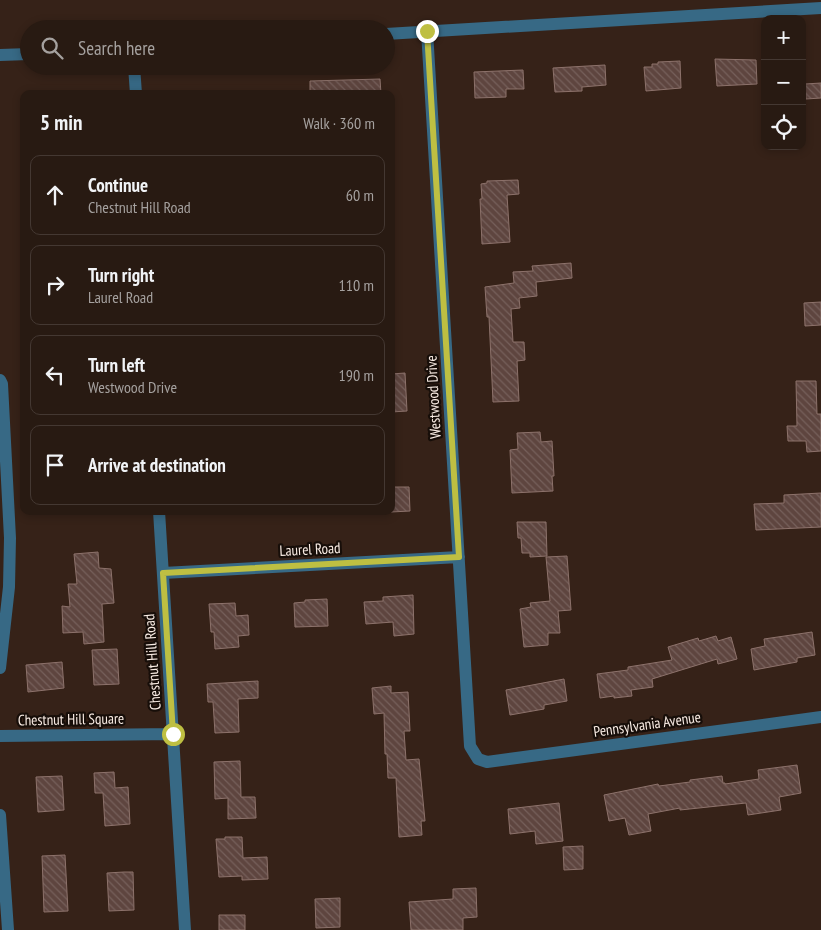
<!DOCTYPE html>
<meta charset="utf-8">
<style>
body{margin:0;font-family:"PT Sans Narrow",sans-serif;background:#30231b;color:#f1f3f6}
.controls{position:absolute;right:15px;top:15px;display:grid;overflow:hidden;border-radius:10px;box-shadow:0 2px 8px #0003}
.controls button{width:45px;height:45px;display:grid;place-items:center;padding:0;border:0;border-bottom:1px solid #443832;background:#281a12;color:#f1f3f6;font:25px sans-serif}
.stop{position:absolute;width:15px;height:15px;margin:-11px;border:4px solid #bebf42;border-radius:50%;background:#fff}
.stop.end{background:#bebf42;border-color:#fff;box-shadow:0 1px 5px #0008}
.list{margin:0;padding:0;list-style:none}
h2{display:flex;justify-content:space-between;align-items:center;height:65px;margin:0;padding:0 20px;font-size:21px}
h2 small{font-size:16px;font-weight:400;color:#a5a19f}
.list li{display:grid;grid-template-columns:32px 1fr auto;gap:15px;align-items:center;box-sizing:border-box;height:80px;margin:0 10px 10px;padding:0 10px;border:1px solid #443832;border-radius:10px}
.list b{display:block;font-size:19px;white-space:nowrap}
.list p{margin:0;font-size:16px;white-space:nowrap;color:#a5a19f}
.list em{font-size:16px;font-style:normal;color:#a5a19f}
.icon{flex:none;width:28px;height:28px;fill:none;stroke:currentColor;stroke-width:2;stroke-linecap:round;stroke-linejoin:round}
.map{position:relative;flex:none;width:821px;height:930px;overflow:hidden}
.search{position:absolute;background:#281a12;box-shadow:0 2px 8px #0003;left:20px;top:20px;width:375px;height:55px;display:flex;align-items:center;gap:12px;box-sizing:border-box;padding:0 18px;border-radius:28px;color:#a5a19f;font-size:19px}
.panel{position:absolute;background:#281a12;box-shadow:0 2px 8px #0003;left:20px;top:90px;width:375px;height:425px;border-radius:10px}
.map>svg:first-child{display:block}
</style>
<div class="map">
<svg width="821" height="930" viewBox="0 0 821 930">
<defs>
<pattern id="building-back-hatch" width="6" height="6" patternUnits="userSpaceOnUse" patternTransform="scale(1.25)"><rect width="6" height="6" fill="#5e453f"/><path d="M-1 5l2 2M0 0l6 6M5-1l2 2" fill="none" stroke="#76605b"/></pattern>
</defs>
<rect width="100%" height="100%" fill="#362218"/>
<path fill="url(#building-back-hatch)" stroke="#8d726b" d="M 715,59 L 756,60 L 757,84 L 717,86 Z
M 680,61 L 681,88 L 646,91 L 644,67 L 652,67 L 652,64 L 658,64 L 658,62 Z
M 605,65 L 606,85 L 582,87 L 582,91 L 555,92 L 553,68 Z
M 523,70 L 524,89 L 506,89 L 506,97 L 475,98 L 474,72 Z
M 380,79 L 381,94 L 310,94 L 310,81 Z
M 821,83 L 821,98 L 806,99 L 805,84 Z
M 518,180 L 519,194 L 507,195 L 510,242 L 482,244 L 480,199 L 482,199 L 481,184 L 487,183 L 487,181 Z
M 571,263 L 572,278 L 536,282 L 537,296 L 519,298 L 520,308 L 511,309 L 513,342 L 524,342 L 525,360 L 517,361 L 519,401 L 493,402 L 489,317 L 487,317 L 485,287 L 514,283 L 513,272 L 533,271 L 532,266 Z
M 821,302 L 821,325 L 805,326 L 804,303 Z
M 405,373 L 407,411 L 391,412 L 391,374 Z
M 796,381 L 816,381 L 817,414 L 821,414 L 821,451 L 807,452 L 806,441 L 788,441 L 787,426 L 797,426 Z
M 540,432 L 541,442 L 552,441 L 554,476 L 552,476 L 553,491 L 512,493 L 510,450 L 518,449 L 517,433 Z
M 391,487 L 409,487 L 410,511 L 391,512 Z
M 821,493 L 821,527 L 756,530 L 754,504 L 784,503 L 784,495 Z
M 517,522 L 546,522 L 547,556 L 530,557 L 530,553 L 522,553 L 521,538 L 518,538 Z
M 98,552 L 99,568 L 111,569 L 114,603 L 102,604 L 104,642 L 84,644 L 83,632 L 63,633 L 62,606 L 70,607 L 68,584 L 77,584 L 74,554 Z
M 567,556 L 571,610 L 558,611 L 560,633 L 548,633 L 548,645 L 524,647 L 520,609 L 531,607 L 530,603 L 550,601 L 546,557 Z
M 413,595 L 414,634 L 394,636 L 393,622 L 366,624 L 364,602 L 383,601 L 383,597 Z
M 327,599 L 328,626 L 295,627 L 294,603 L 305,602 L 305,600 Z
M 235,603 L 236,616 L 248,615 L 249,635 L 238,636 L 239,647 L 215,649 L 214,632 L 211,632 L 209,604 Z
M 812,632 L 815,655 L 797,658 L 797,662 L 754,670 L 751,649 L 765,646 L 764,639 Z
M 716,636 L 718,641 L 731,637 L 737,659 L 718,664 L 717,659 L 652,679 L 653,687 L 631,690 L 632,696 L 614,698 L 614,696 L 600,698 L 597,674 L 628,670 L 628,667 L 672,660 L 668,647 L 698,638 L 699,641 Z
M 117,649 L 119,684 L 94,685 L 92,650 Z
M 62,662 L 64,688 L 28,692 L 26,665 Z
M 564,679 L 567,701 L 544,705 L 544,709 L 510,715 L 506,690 Z
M 258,681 L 258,698 L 238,699 L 239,732 L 215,733 L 213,702 L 208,702 L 207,684 Z
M 391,686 L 391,693 L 408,692 L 410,731 L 404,731 L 406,760 L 419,759 L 425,821 L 421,821 L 422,835 L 399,837 L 396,778 L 388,778 L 387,754 L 385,754 L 384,713 L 374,714 L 372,688 Z
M 240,761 L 241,797 L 255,797 L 256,818 L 228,819 L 228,798 L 215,799 L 214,762 Z
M 797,765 L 801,793 L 779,797 L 781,810 L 748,815 L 746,803 L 680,810 L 680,808 L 648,814 L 651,831 L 629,835 L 625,818 L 609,821 L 604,795 L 658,784 L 659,786 L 690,782 L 690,780 L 722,776 L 723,783 L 725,783 L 725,784 L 759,779 L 758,770 Z
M 114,772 L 115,788 L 128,787 L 130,824 L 105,826 L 103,793 L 95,793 L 94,773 Z
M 62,776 L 64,810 L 38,812 L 36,777 Z
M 559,803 L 563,841 L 536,844 L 535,831 L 510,834 L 508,809 Z
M 225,837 L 242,837 L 243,858 L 267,857 L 268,879 L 242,880 L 242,876 L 219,877 L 216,839 L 225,839 Z
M 583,846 L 583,869 L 564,870 L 563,847 Z
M 65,855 L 68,911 L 44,912 L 42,856 Z
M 124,872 L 133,872 L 134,910 L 109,911 L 107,873 Z
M 476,888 L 477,917 L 463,918 L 463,930 L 411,930 L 409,902 L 453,899 L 453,889 Z
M 340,898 L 340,927 L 316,928 L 315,899 Z
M 219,915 L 245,915 L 245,930 L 219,930 Z"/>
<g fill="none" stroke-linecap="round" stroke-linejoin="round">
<path stroke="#376985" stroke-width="12" d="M 427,31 L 470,746 L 478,759 L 487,762 L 821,717
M 386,34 L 821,8
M 0,55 L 29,54
M 134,66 L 136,94
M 0,380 L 2,384 L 10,538 L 9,587 L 0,668
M 159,511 L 185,930
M 163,573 L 459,557
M 0,736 L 173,734
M 0,815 L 8,930"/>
</g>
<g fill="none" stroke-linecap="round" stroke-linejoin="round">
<path stroke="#bebf42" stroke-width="6" d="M 173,734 L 163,573 L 459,557 L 427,31"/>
</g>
<g text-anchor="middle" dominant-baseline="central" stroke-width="4.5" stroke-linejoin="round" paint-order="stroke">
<g font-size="15" fill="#f9ece4" stroke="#170e09">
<text transform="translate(433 397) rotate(-93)">Westwood Drive</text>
<text transform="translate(310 549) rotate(-3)">Laurel Road</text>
<text transform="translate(152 662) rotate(-94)">Chestnut Hill Road</text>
<text transform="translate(71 719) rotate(-1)">Chestnut Hill Square</text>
<text transform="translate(647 724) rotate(-8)">Pennsylvania Avenue</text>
</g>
</g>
</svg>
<div class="controls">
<button>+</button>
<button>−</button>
<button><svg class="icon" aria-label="locate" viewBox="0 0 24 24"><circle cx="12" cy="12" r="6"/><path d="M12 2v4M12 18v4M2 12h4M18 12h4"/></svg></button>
</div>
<div class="stop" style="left:173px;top:734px"></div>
<div class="stop end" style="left:427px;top:31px"></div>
<div class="search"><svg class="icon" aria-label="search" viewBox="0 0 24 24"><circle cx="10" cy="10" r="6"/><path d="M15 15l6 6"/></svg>Search here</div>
<section class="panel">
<h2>5 min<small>Walk · 360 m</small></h2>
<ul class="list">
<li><svg class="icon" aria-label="ahead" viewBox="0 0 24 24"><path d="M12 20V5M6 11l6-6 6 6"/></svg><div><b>Continue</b><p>Chestnut Hill Road</p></div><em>60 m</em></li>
<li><svg class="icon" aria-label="right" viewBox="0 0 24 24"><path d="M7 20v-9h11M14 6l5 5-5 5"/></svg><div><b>Turn right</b><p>Laurel Road</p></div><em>110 m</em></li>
<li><svg class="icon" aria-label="left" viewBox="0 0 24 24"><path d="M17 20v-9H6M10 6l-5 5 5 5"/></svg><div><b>Turn left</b><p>Westwood Drive</p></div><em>190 m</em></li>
<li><svg class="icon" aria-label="arrive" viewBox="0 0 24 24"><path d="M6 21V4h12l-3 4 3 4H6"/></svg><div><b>Arrive at destination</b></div></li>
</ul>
</section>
</div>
